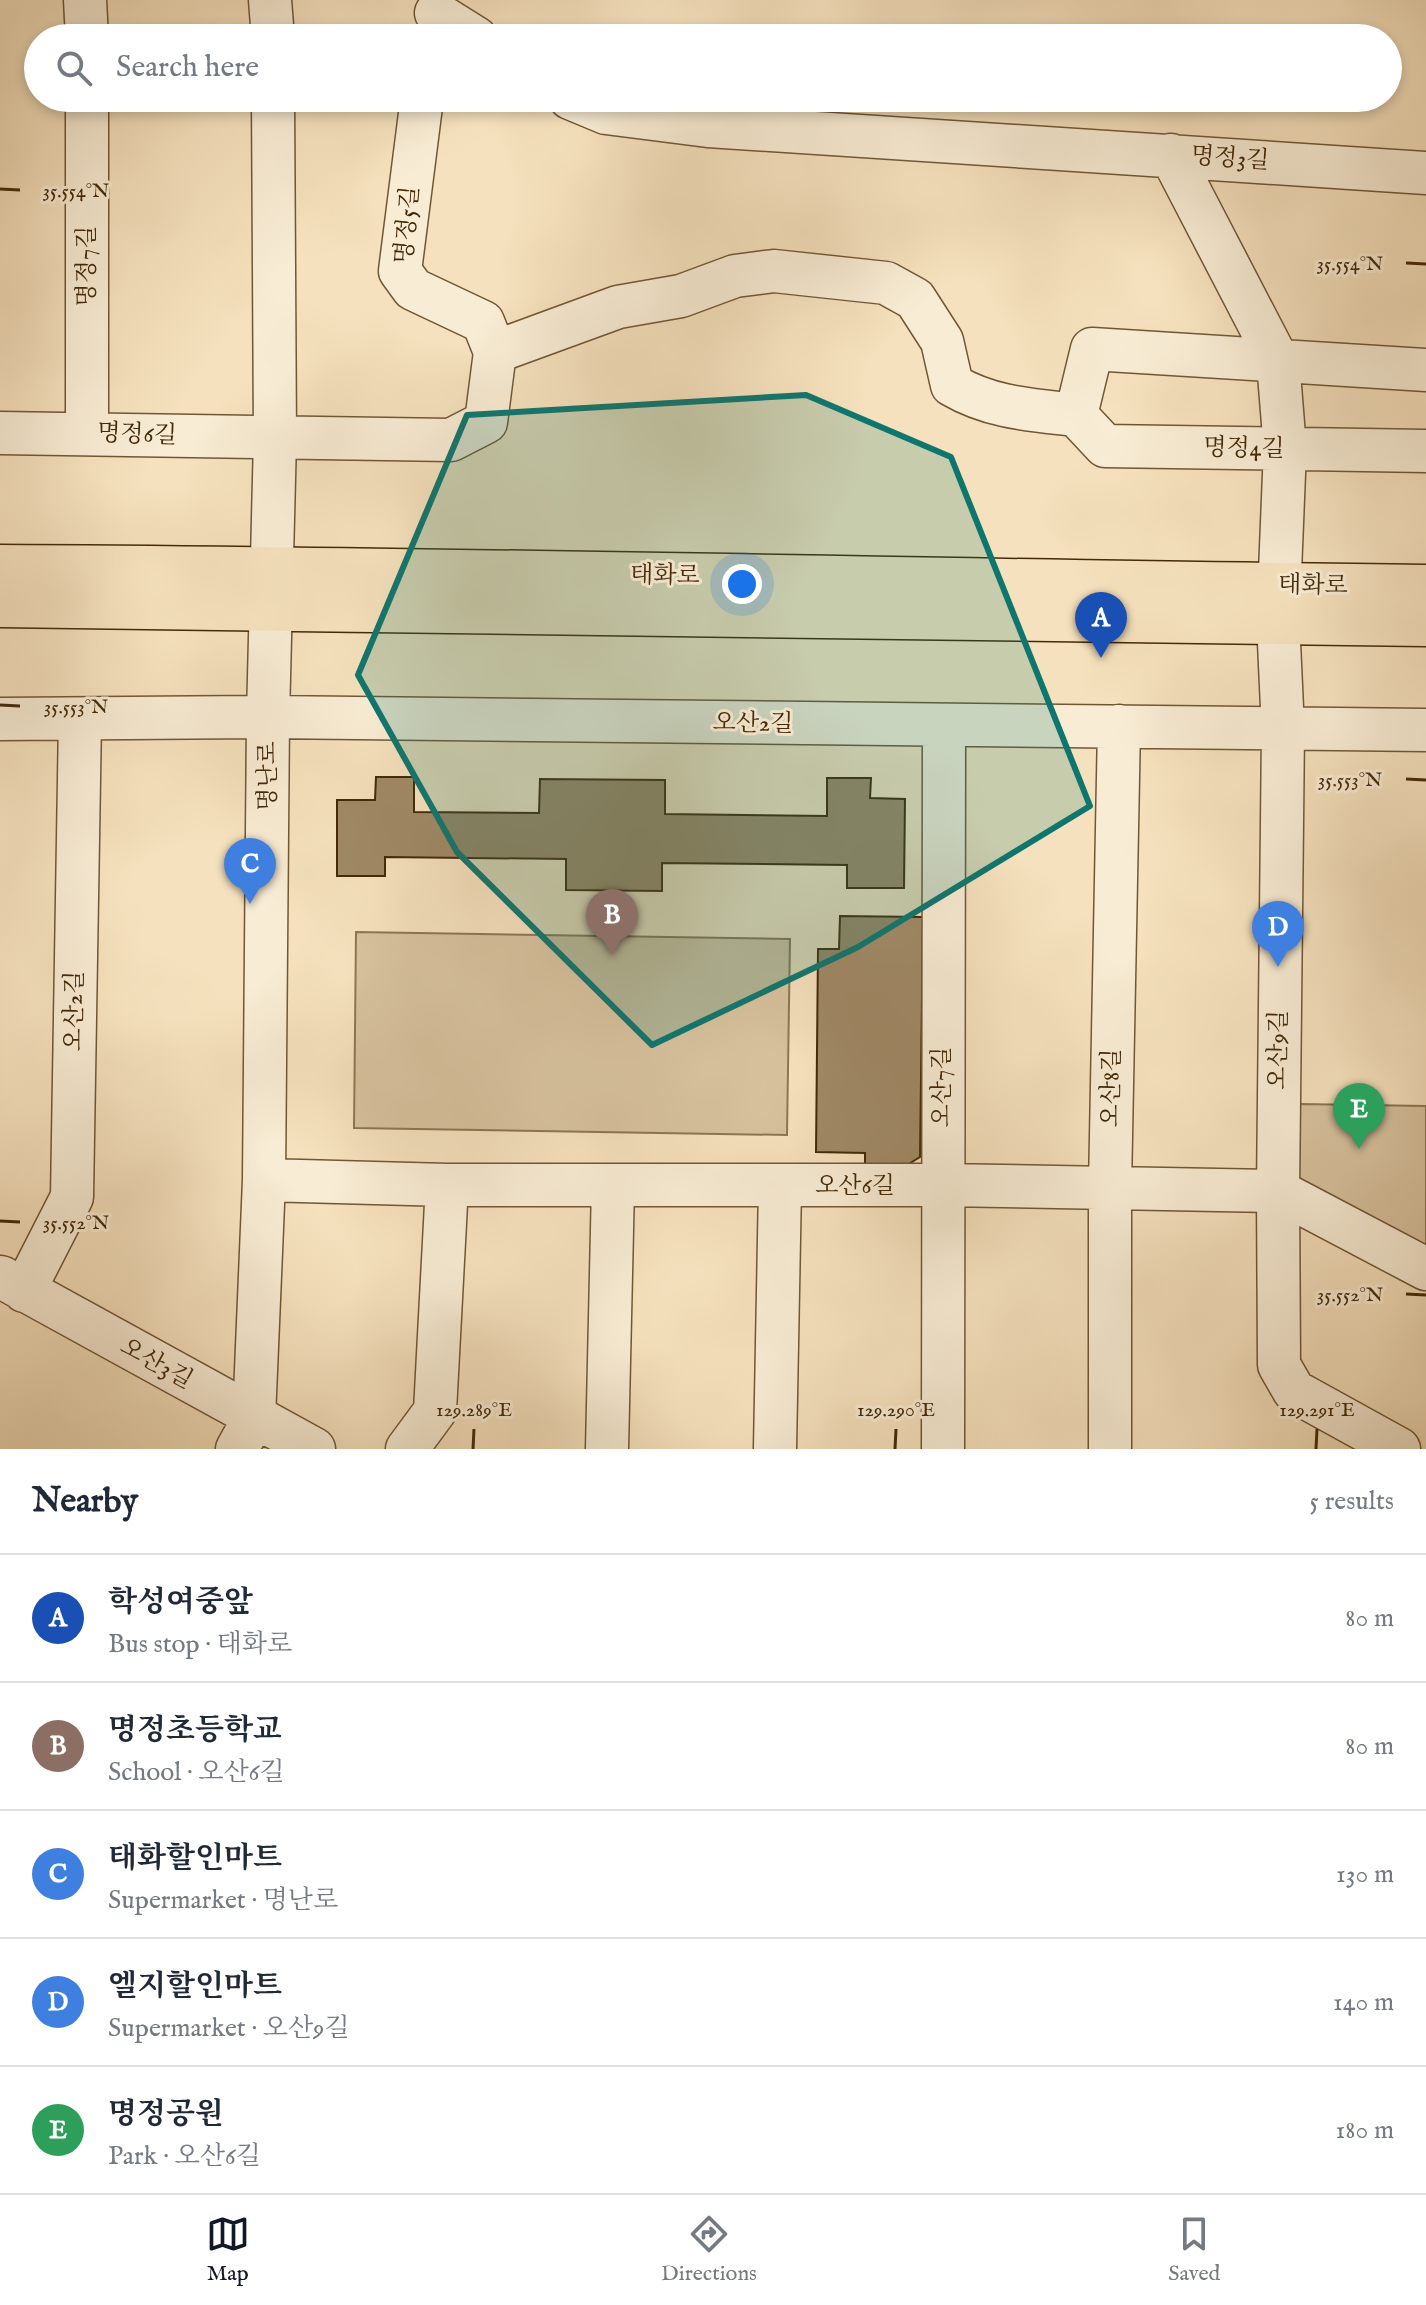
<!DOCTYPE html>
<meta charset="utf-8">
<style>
body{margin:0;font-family:"IM FELL English","Noto Serif KR",serif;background:#f6f6f7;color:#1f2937}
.you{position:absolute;left:742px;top:584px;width:28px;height:28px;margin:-20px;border:6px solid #fff;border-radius:50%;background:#1a73e8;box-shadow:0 0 0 12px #1a73e833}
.badge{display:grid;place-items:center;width:52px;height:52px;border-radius:50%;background:#111827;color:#fff;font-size:26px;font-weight:700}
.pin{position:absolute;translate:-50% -66px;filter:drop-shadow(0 2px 4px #0008)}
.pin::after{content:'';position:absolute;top:42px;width:28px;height:24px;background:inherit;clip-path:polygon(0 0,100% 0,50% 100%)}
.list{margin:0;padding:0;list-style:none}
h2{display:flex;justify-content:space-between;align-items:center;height:104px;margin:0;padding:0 32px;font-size:34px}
h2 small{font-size:26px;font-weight:400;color:#747a83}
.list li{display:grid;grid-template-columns:52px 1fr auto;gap:24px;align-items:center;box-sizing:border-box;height:128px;padding:0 32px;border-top:2px solid #e0e1e3}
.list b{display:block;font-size:30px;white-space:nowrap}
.list p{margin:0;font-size:26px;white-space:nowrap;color:#747a83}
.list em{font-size:26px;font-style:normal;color:#747a83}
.icon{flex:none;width:44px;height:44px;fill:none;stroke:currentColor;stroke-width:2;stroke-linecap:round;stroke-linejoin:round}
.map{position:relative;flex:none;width:1426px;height:1449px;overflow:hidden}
.search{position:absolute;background:#fff;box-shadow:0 4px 12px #0003;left:24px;right:24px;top:24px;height:88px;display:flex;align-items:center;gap:20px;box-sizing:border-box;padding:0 28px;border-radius:44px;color:#747a83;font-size:30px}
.sheet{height:744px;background:#fff}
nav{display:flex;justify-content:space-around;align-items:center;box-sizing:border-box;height:112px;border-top:2px solid #e0e1e3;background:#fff;font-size:22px;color:#747a83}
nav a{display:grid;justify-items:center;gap:4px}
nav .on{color:#111827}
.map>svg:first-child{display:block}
</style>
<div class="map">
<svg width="1426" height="1449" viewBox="0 0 1426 1449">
<rect width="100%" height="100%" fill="#f5e1bd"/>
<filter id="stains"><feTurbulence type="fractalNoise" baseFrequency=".0025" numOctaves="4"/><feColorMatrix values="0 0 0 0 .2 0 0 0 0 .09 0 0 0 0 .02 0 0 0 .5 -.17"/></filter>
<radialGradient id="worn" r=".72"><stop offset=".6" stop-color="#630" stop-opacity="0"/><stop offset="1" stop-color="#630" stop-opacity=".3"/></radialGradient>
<path fill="#d7c29e" stroke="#8d7652" stroke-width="2" d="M 356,932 L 790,939 L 787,1135 L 354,1128 Z
M 1300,1104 L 1426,1106 L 1426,1249 L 1292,1177 Z"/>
<path fill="#a08966" stroke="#432907" stroke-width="2" d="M 376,777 L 414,777 L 414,812 L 539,813 L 540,779 L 665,780 L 665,814 L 827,816 L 827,778 L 871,778 L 870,798 L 905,799 L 904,888 L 847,888 L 847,865 L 662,863 L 662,891 L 566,890 L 566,859 L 385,857 L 385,876 L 337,876 L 337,800 L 375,800 Z
M 840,916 L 923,917 L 920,1157 L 907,1165 L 865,1165 L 865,1153 L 816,1152 L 818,949 L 839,949 Z"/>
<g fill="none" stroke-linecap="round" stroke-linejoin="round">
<g stroke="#705734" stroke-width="45">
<path id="minor" d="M 85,0 L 87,38
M 270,0 L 273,38
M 436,13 L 476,38
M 87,98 L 87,434
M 570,98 L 606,113 L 708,126 L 1426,173
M 1171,155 L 1278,361 L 1285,449 L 1278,621 L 1283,730 L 1278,1191 L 1279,1365 L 1294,1391 L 1399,1449
M 495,352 L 618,307 L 681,296 L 735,276 L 774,271 L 886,283 L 915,299 L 942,341 L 952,385 C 991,408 1032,410 1076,415
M 1076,415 L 1092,349 L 1426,370
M 1076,415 L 1105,446 L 1426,451
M 0,433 L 451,440 L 486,422 L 495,352 L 483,322 L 413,289 L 400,271 L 422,98
M 0,719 L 268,717 L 1426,730
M 264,1180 L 447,1185 L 942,1185 L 1278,1191 L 1426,1269
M 1,1277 L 314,1449
M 24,1291 L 72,1197 L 80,719
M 237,1449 L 254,1418 L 264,1180 L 268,717 L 275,439 L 273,98
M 407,1449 L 435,1411 L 447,1185
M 607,1449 L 613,1186
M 775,1449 L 780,1186
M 943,1449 L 944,726
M 1110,1449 L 1110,1187 L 1119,726"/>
</g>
<g stroke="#432907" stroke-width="47">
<path id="major" d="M 0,567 C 475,569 951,582 1426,587
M 0,605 L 1426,624"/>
</g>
<use href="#minor" stroke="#f8ecd4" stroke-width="42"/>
<use href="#major" stroke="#f5e1bd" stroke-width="44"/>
</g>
<path fill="#0f766e" fill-opacity="0.2" stroke="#0f766e" stroke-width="6" stroke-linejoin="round" d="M 806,395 L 951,457 L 1090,806 L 858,947 L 652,1045 L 457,852 L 358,675 L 467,415 Z"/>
<path fill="none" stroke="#432907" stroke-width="3" d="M 0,189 L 20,190M 1406,263 L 1426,264M 0,705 L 20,706M 1406,779 L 1426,780M 0,1221 L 20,1222M 1406,1294 L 1426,1295M 473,1449 L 474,1429M 895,1449 L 896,1429M 1316,1449 L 1317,1429"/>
<g text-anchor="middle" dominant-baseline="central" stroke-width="6" stroke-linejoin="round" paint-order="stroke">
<g font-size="24" fill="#432907" stroke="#f8ecd4">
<text transform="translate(1230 159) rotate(4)">명정3길</text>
<text transform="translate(408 225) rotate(-85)">명정5길</text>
<text transform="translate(87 266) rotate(-90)">명정7길</text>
<text transform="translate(137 435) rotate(2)">명정6길</text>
<text transform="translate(1244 449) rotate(1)">명정4길</text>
<text transform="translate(665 576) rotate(1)">태화로</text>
<text transform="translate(1313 586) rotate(1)">태화로</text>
<text transform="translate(753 724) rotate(1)">오산2길</text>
<text transform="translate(268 776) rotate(-90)">명난로</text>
<text transform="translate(75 1011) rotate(-89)">오산2길</text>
<text transform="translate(1279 1050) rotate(-89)">오산9길</text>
<text transform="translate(942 1087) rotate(-90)">오산7길</text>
<text transform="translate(1112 1088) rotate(-89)">오산8길</text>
<text x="855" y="1186">오산6길</text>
<text transform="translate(156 1364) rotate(29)">오산3길</text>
</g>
</g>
<g font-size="20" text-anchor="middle" fill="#432907" stroke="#f8ecd4" stroke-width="6" stroke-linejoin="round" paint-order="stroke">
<text x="76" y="197">35.554°N</text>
<text x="1350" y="270">35.554°N</text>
<text x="76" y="713">35.553°N</text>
<text x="1350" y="786">35.553°N</text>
<text x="76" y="1229">35.552°N</text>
<text x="1350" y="1301">35.552°N</text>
<text x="474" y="1416">129.289°E</text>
<text x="896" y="1416">129.290°E</text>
<text x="1317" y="1416">129.291°E</text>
</g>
<rect width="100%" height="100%" filter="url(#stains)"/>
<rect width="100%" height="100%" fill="url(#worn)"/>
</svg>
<div class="you"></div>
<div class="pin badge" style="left:1101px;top:658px;background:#1a4fb4">A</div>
<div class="pin badge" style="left:612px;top:955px;background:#8d6e63">B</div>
<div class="pin badge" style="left:250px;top:904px;background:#3f7fe0">C</div>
<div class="pin badge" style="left:1278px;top:967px;background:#3f7fe0">D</div>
<div class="pin badge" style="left:1359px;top:1149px;background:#2e9e5b">E</div>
<div class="search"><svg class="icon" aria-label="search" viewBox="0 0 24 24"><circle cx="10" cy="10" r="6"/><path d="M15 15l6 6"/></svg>Search here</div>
</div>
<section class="sheet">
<h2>Nearby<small>5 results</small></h2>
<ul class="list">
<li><span class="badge" style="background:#1a4fb4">A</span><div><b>학성여중앞</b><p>Bus stop · 태화로</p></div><em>80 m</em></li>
<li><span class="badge" style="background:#8d6e63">B</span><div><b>명정초등학교</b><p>School · 오산6길</p></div><em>80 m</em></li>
<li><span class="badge" style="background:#3f7fe0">C</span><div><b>태화할인마트</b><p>Supermarket · 명난로</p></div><em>130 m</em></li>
<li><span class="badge" style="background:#3f7fe0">D</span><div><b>엘지할인마트</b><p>Supermarket · 오산9길</p></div><em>140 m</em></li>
<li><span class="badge" style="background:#2e9e5b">E</span><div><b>명정공원</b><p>Park · 오산6길</p></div><em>180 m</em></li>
</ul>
</section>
<nav>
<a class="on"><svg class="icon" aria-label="map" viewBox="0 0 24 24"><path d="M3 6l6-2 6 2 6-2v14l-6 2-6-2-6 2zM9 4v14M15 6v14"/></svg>Map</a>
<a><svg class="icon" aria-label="directions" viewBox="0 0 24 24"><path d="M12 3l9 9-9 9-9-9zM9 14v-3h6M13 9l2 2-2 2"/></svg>Directions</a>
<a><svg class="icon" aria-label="saved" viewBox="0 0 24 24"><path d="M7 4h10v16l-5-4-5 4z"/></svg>Saved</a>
</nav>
